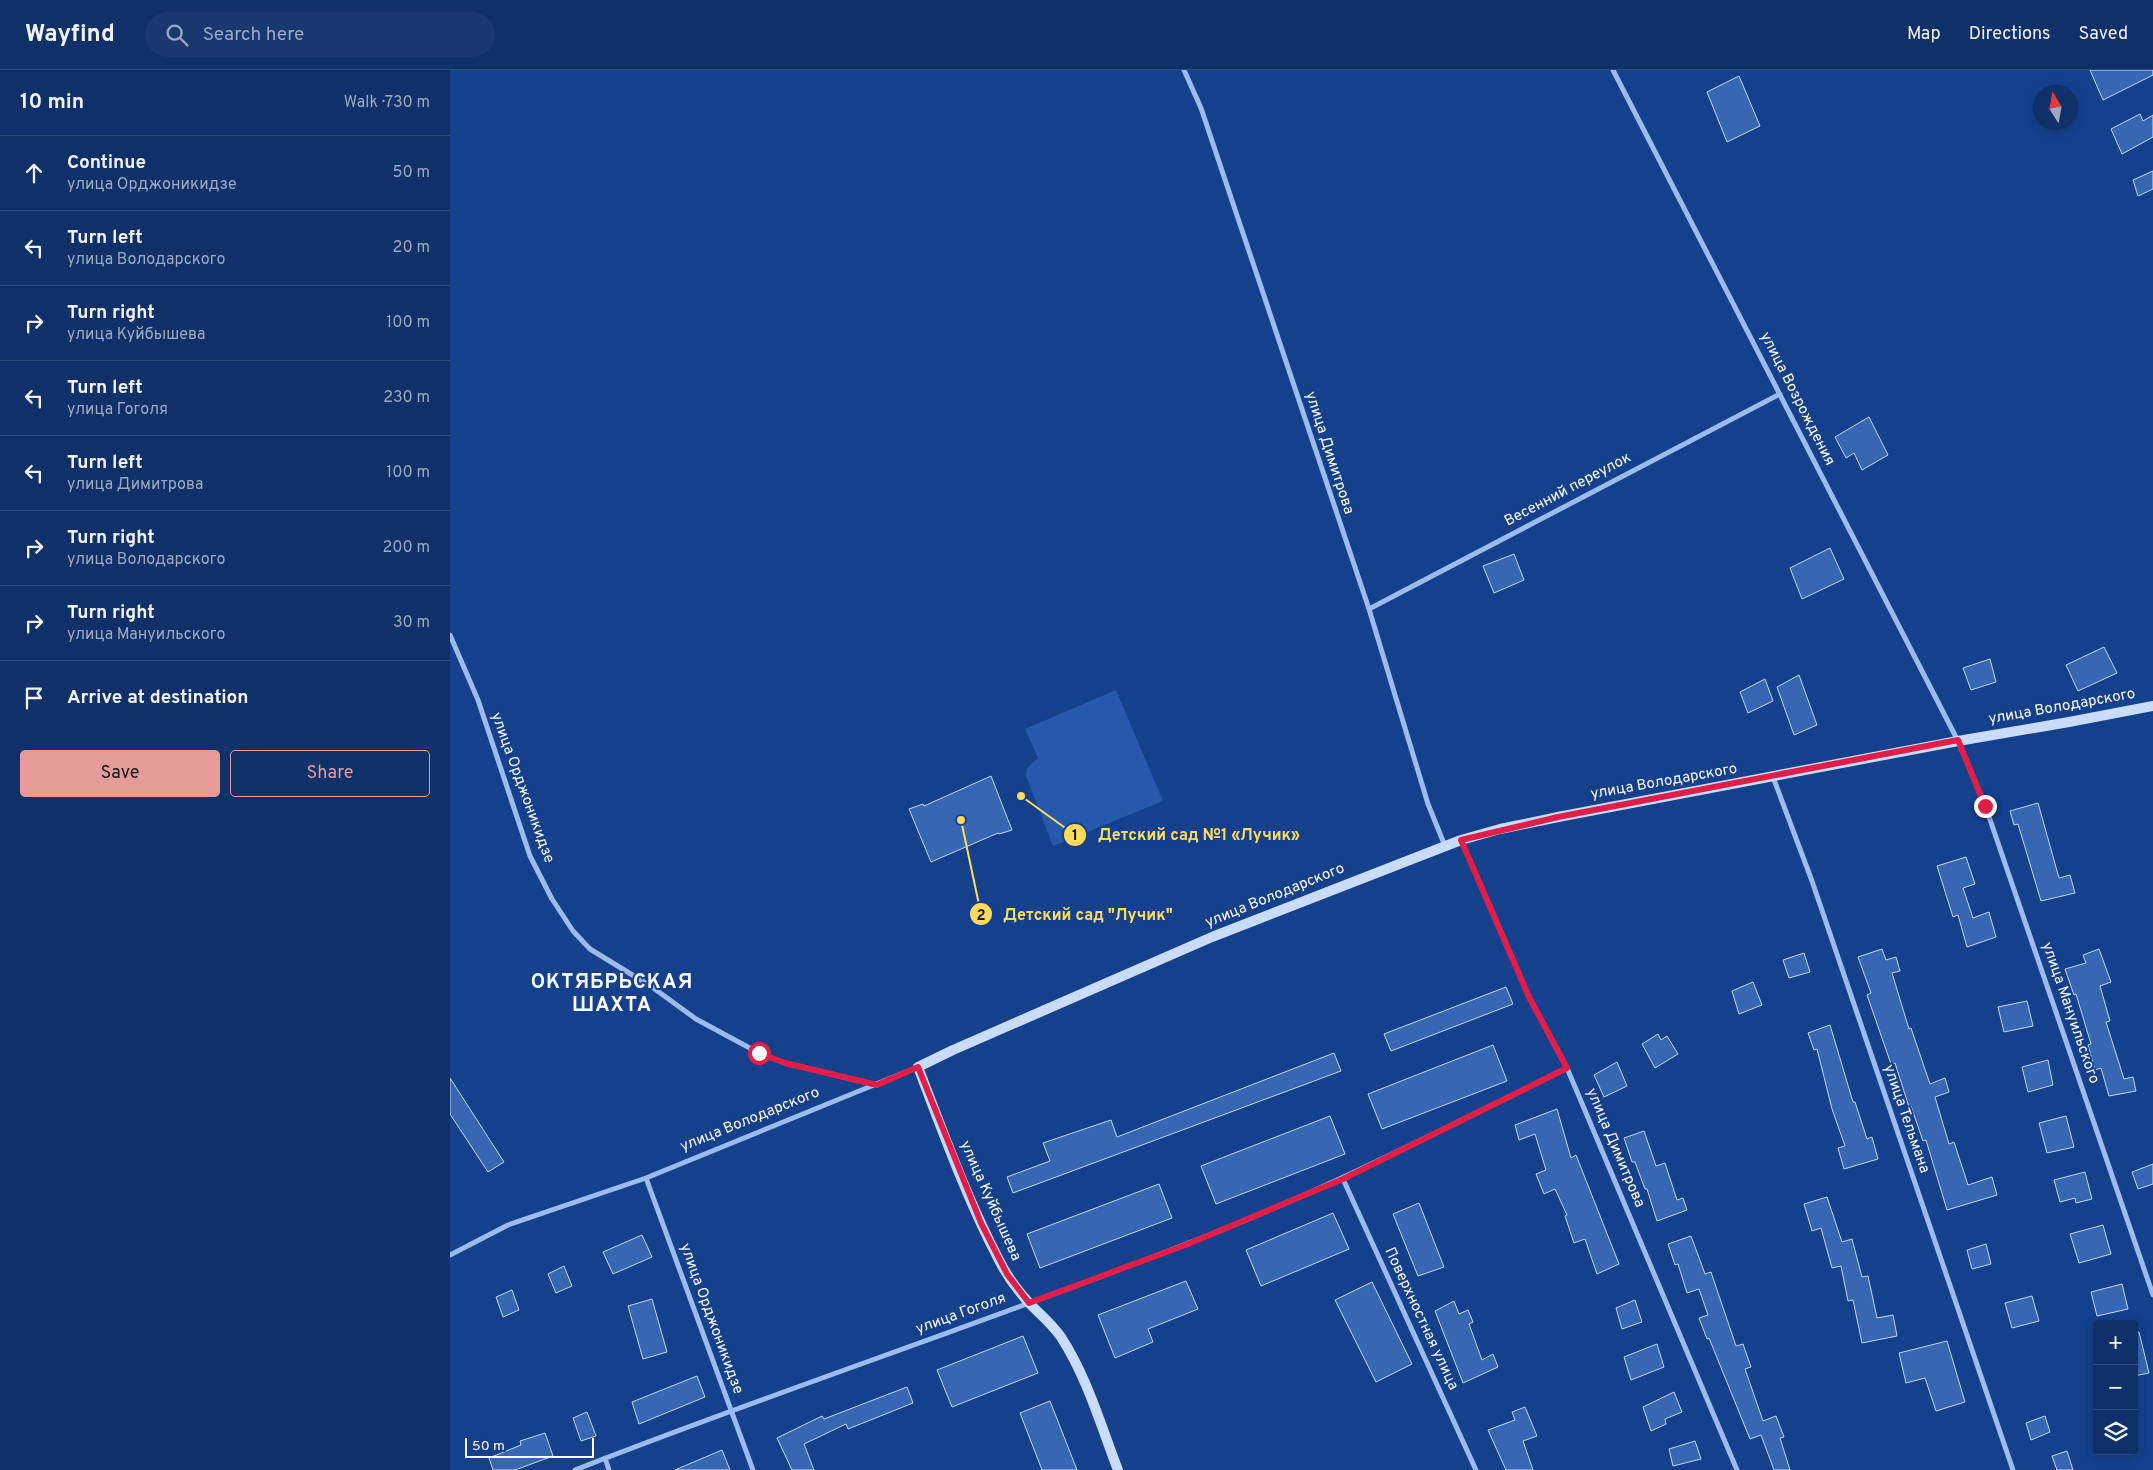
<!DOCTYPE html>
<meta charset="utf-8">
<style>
body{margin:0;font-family:Overpass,sans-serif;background:#18386f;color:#f1f3f6}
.controls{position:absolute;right:15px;bottom:15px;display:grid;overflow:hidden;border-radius:5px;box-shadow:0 2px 8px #0003}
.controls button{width:45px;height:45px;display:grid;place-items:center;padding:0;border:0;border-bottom:1px solid #2f4b7d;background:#0f3069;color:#f1f3f6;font:25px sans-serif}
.compass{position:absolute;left:1583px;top:15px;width:45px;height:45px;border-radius:50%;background:#0f3069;box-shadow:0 2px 8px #0003;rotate:349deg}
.scale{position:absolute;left:15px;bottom:12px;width:129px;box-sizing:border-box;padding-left:5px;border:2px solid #fff;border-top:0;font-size:14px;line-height:18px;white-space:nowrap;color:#fff;-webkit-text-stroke:4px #14408c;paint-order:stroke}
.stop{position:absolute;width:15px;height:15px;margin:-11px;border:4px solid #e11d48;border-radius:50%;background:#fff}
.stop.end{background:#e11d48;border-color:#fff;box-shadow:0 1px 5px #0008}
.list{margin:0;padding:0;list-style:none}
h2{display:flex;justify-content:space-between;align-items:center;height:65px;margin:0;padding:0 20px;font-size:21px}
h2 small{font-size:16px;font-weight:400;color:#9ba9c0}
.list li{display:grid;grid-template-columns:32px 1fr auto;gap:15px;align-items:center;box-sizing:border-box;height:75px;padding:0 20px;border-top:1px solid #2f4b7d}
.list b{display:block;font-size:19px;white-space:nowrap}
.list p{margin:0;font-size:16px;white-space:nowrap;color:#9ba9c0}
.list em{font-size:16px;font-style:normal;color:#9ba9c0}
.actions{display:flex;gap:10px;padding:15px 20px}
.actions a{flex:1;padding:11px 0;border:1px solid #e69b98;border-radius:5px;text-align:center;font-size:18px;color:#e69b98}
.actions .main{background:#e69b98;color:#111}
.icon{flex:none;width:28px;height:28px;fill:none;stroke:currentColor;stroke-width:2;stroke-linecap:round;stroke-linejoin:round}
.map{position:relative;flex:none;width:1703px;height:1400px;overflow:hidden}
header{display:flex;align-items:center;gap:30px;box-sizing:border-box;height:70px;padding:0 25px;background:#0f3069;border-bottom:1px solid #2f4b7d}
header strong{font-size:24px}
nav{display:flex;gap:28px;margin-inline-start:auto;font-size:18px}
.search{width:350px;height:45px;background:#18386f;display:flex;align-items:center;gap:12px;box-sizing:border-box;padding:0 18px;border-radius:28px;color:#9ba9c0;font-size:19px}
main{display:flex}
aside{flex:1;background:#0f3069}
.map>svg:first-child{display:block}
</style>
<header>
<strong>Wayfind</strong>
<div class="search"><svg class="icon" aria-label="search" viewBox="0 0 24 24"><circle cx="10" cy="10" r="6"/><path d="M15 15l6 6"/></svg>Search here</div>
<nav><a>Map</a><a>Directions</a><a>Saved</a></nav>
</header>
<main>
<aside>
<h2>10 min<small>Walk · 730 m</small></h2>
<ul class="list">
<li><svg class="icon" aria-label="ahead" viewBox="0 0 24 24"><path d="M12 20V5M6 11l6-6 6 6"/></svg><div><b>Continue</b><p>улица Орджоникидзе</p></div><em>50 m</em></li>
<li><svg class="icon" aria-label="left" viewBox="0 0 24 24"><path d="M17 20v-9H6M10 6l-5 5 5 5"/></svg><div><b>Turn left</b><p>улица Володарского</p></div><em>20 m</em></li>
<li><svg class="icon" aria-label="right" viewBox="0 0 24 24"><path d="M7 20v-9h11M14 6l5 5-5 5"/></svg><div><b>Turn right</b><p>улица Куйбышева</p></div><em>100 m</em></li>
<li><svg class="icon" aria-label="left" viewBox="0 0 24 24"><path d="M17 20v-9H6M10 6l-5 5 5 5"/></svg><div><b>Turn left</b><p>улица Гоголя</p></div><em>230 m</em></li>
<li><svg class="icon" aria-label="left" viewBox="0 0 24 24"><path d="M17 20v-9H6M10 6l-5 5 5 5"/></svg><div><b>Turn left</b><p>улица Димитрова</p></div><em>100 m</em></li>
<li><svg class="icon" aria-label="right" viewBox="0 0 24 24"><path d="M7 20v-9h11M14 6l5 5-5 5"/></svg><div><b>Turn right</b><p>улица Володарского</p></div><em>200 m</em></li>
<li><svg class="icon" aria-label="right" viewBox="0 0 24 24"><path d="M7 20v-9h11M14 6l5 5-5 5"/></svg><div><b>Turn right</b><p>улица Мануильского</p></div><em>30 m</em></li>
<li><svg class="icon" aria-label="arrive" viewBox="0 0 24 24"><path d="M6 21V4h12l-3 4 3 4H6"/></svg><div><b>Arrive at destination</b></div></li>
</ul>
<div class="actions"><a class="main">Save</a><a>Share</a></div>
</aside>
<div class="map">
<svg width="1703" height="1400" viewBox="0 0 1703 1400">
<rect width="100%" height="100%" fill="#14408c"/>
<path fill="#2658ab" d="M 666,620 L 713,731 L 603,776 L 576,706 L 577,698 L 588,688 L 575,659 Z"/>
<path fill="#3766b3" stroke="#c3d9fc" d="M 1640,0 L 1703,0 L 1703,5 L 1653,30 Z
M 1289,6 L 1310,56 L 1277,72 L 1257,22 Z
M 1690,44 L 1693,51 L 1703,45 L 1703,67 L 1672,84 L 1661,59 Z
M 1703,101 L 1703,119 L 1688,126 L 1683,110 Z
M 1419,347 L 1438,385 L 1412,400 L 1404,383 L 1396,388 L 1385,367 Z
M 1380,478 L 1394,509 L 1352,529 L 1340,498 Z
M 1064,484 L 1074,510 L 1044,523 L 1033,496 Z
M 1654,577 L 1667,603 L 1628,621 L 1616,595 Z
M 1540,589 L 1546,612 L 1521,620 L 1513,598 Z
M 1349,605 L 1367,655 L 1344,665 L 1327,617 Z
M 1315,609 L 1323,631 L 1298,643 L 1290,622 Z
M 541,706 L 562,760 L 549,764 L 548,763 L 481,792 L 459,739 L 473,734 L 474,736 Z
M 1588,733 L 1609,808 L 1620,805 L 1625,823 L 1591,831 L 1568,754 L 1564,755 L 1560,741 Z
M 1516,787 L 1525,814 L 1513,818 L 1523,848 L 1539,842 L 1546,867 L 1517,877 L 1508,845 L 1503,847 L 1487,796 Z
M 1432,879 L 1436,890 L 1446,887 L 1450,901 L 1442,903 L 1459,959 L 1461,958 L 1480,1014 L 1495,1008 L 1499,1022 L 1485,1027 L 1499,1074 L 1504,1072 L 1518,1115 L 1542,1107 L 1547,1125 L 1497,1140 L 1476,1070 L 1473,1071 L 1461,1036 L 1459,1037 L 1445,993 L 1441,994 L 1417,925 L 1421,923 L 1408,887 Z
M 1649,879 L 1661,912 L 1650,916 L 1660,951 L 1656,952 L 1674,1009 L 1683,1007 L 1686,1021 L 1659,1026 L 1651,998 L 1645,1000 L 1638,975 L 1641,974 L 1626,924 L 1624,925 L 1615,899 L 1636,893 L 1633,885 Z
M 1354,883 L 1360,902 L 1339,908 L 1333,890 Z
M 1303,912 L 1312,935 L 1289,944 L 1282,921 Z
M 1056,917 L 1063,934 L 941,981 L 934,964 Z
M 1577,931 L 1583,956 L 1554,962 L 1548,937 Z
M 1380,955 L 1403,1032 L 1405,1032 L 1417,1069 L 1422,1067 L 1428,1089 L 1394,1099 L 1388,1078 L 1395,1076 L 1382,1039 L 1367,979 L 1364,980 L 1358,963 Z
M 1208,964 L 1211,970 L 1217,966 L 1228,984 L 1205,998 L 1192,974 Z
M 1043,975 L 1057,1011 L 932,1059 L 918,1024 Z
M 884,983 L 891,1001 L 563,1123 L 557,1107 L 600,1091 L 593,1073 L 661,1050 L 667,1067 Z
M 1598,990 L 1603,1015 L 1578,1022 L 1572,997 Z
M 1167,992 L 1177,1016 L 1154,1027 L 1144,1005 Z
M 0,1008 L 54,1092 L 38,1102 L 0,1044 Z
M 1107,1039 L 1121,1088 L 1126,1085 L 1169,1194 L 1147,1204 L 1135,1169 L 1124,1173 L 1115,1146 L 1117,1145 L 1105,1119 L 1094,1124 L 1086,1104 L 1096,1100 L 1085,1064 L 1069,1070 L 1065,1055 Z
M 880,1046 L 895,1084 L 766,1134 L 751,1096 Z
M 1616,1046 L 1624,1077 L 1597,1083 L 1589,1053 Z
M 1194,1061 L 1206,1096 L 1215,1093 L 1227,1130 L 1233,1128 L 1237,1140 L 1207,1151 L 1197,1119 L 1195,1119 L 1185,1092 L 1182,1092 L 1174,1068 Z
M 1703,1094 L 1703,1114 L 1688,1119 L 1682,1102 Z
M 1635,1102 L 1642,1129 L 1626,1133 L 1625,1128 L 1610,1132 L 1604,1110 Z
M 709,1114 L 722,1148 L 590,1198 L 577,1164 Z
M 1377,1127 L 1392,1172 L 1402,1169 L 1412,1207 L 1418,1206 L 1427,1248 L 1443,1245 L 1447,1266 L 1412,1273 L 1403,1230 L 1398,1231 L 1391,1196 L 1382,1198 L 1371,1158 L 1362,1161 L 1354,1134 Z
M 969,1133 L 994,1197 L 968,1206 L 943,1144 Z
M 883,1143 L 899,1179 L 811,1216 L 796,1180 Z
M 1653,1155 L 1661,1184 L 1629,1193 L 1620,1164 Z
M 192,1165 L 202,1187 L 163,1204 L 153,1182 Z
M 1241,1166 L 1255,1204 L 1261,1202 L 1286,1276 L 1293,1274 L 1301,1297 L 1295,1299 L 1313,1351 L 1326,1346 L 1334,1367 L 1330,1368 L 1340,1400 L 1324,1400 L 1311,1365 L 1300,1369 L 1259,1268 L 1257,1269 L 1249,1248 L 1258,1245 L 1249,1219 L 1237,1223 L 1228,1194 L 1225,1195 L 1218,1174 Z
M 1536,1174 L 1541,1194 L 1522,1199 L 1517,1180 Z
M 114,1196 L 122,1216 L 106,1223 L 98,1204 Z
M 736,1211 L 748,1239 L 698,1259 L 703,1272 L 665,1288 L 648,1245 Z
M 922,1212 L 962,1294 L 926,1312 L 885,1230 Z
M 1672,1214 L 1678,1239 L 1647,1246 L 1641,1222 Z
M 62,1220 L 69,1240 L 53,1247 L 46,1227 Z
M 1582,1226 L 1589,1251 L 1562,1258 L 1555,1233 Z
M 202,1229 L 217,1282 L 193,1289 L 178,1236 Z
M 1185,1230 L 1192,1252 L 1172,1259 L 1166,1238 Z
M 1004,1231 L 1009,1244 L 1018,1240 L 1023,1252 L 1019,1254 L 1032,1290 L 1043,1284 L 1048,1297 L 1013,1313 L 985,1241 Z
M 1689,1262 L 1699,1303 L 1684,1306 L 1684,1263 Z
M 573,1266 L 588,1303 L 502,1337 L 487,1300 Z
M 1497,1271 L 1515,1332 L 1486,1341 L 1475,1308 L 1456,1313 L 1449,1283 Z
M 1207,1274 L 1214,1297 L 1181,1310 L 1174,1287 Z
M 247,1306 L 255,1327 L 189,1354 L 182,1332 Z
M 457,1317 L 463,1333 L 398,1359 L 396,1354 L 354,1374 L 364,1400 L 342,1400 L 327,1368 L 372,1346 L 374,1349 Z
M 1224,1322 L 1232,1342 L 1215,1349 L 1216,1354 L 1201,1361 L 1193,1337 Z
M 600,1331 L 627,1400 L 592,1400 L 570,1343 Z
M 1075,1337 L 1087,1366 L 1073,1371 L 1083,1400 L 1056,1400 L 1038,1360 L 1065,1350 L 1062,1342 Z
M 137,1342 L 146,1366 L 131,1371 L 123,1348 Z
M 1595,1346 L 1600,1362 L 1581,1370 L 1576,1353 Z
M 95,1363 L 103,1386 L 65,1400 L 43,1400 L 39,1388 L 71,1375 L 70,1371 Z
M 1245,1371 L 1251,1389 L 1223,1396 L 1219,1379 Z
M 272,1380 L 280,1400 L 225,1400 Z
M 1617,1381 L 1623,1400 L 1607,1400 L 1602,1386 Z"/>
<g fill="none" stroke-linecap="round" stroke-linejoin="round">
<path stroke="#9cbcf0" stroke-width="5" d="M 734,0 L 751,38 L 919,539 L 978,734 L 995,776
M 1163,0 L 1508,671 L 1535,735 L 1703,1225
M 919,539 L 1330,324
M 0,565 L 28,630 L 80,786 L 102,829 L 123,861 L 140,879 L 202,917 L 246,949 L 309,983 L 335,993 L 427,1015
M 1323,707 L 1362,811 L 1563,1400
M 1011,770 L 1079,927 L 1117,998 L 1287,1400
M 196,1108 L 303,1400
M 893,1109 L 1026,1400
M 0,1185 L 58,1155 L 196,1108 L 468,997
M 155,1388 L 159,1400
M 125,1400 C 327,1321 534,1253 736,1174 C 867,1124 992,1060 1117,998"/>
<path stroke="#cadcfb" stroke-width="10" d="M 668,1400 C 651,1356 637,1307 611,1267 C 602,1254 591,1245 580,1234 C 568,1221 557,1206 549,1190 C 517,1129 493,1062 468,997 L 503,980 L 762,867 L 1011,770 L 1050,759 L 1108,747 L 1508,671 L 1619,652 L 1703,636"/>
</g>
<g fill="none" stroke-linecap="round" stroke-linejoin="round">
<path stroke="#e11d48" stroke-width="6" d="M 309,983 L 335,993 L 427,1015 L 468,997 L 531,1153 L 557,1204 L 579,1233 L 738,1174 L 893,1109 L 1117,998 L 1079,927 L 1011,770 L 1108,747 L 1508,670 L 1535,736"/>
</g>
<g text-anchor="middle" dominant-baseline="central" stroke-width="4" stroke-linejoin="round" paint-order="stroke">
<g font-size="15" fill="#fff" stroke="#14408c">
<text transform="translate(1347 329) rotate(63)">улица Возрождения</text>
<text transform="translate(879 383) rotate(72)">улица Димитрова</text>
<text transform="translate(1118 420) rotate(-28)">Весенний переулок</text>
<text transform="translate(1612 637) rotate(-10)">улица Володарского</text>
<text transform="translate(1214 712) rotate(-10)">улица Володарского</text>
<text transform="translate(72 718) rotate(70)">улица Орджоникидзе</text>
<text transform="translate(825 826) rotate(-22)">улица Володарского</text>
<text transform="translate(1620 943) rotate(71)">улица Мануильского</text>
<text transform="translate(1456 1049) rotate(71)">улица Тельмана</text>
<text transform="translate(300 1050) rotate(-22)">улица Володарского</text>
<text transform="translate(1165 1078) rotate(67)">улица Димитрова</text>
<text transform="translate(540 1131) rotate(66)">улица Куйбышева</text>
<text transform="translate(511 1244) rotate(-20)">улица Гоголя</text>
<text transform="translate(261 1249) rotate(70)">улица Орджоникидзе</text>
<text transform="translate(971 1249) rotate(65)">Поверхностная улица</text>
</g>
<g font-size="20" font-weight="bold" letter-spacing="1" fill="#fff" stroke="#14408c">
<text x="162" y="913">ОКТЯБРЬСКАЯ<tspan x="162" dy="23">ШАХТА</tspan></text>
</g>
</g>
<path fill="none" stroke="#ffdb5b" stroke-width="2" d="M571 726L625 765M511 750L531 844"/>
<g fill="#ffdb5b" stroke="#14408c" stroke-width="2">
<circle cx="571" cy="726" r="5"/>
<circle cx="511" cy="750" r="5"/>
<circle cx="625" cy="765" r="12"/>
<circle cx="531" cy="844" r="12"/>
</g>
<g font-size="15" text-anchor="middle" font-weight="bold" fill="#111">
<text x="625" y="770">1</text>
<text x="531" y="850">2</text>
</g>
<g font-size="16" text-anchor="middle" font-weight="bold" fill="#ffdb5b" stroke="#14408c" stroke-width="4" stroke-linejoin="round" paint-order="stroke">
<text x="749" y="770">Детский сад №1 «Лучик»</text>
<text x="638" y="850">Детский сад "Лучик"</text>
</g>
</svg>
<div class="controls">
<button>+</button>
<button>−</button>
<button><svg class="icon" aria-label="layers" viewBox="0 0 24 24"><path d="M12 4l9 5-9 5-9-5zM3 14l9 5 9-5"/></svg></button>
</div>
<svg class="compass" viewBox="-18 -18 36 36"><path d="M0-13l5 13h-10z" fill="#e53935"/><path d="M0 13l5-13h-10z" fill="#9ba9c0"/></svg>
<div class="scale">50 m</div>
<div class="stop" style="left:309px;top:983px"></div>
<div class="stop end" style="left:1535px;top:736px"></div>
</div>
</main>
